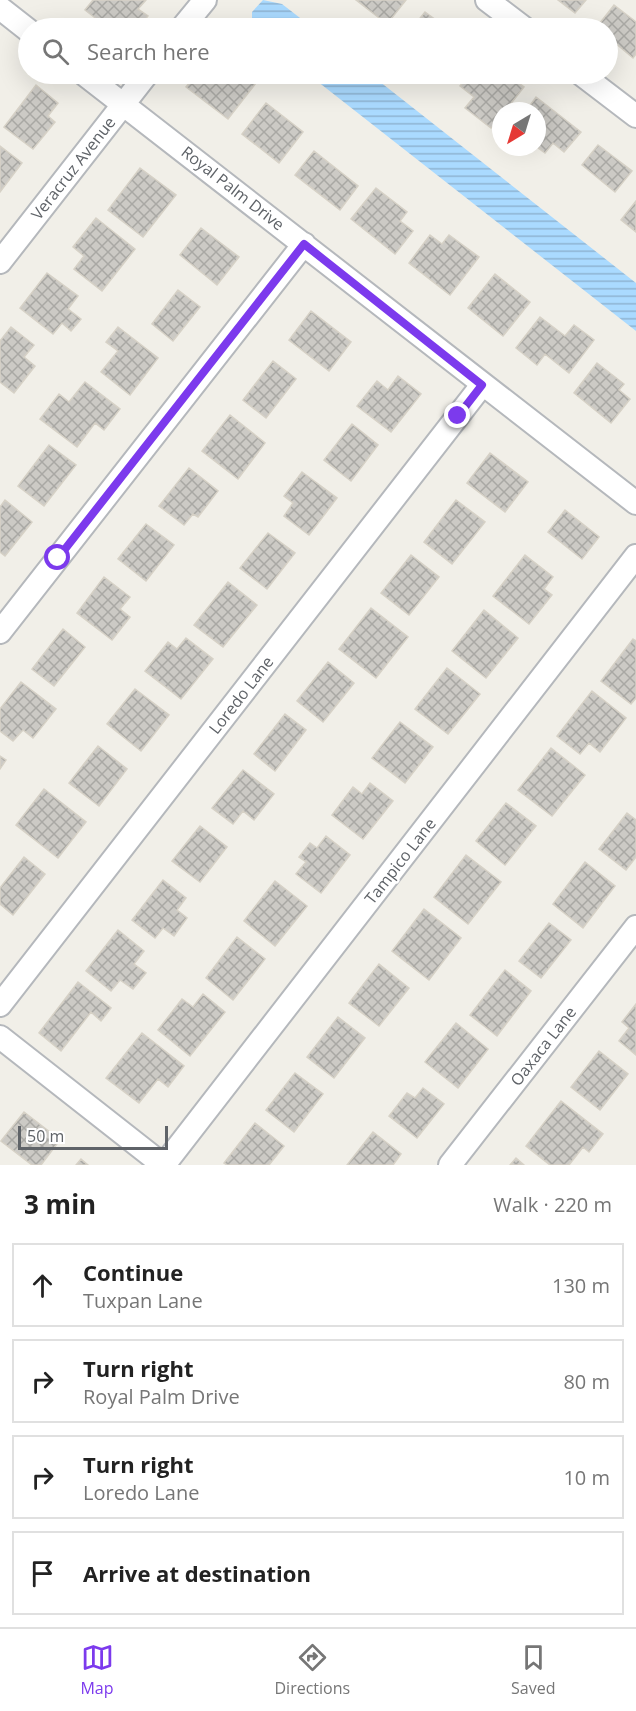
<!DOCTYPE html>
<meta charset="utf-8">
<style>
body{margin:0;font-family:"Open Sans",sans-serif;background:#f2f2f2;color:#222}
.compass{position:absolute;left:492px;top:102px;width:54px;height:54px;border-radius:50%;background:#fff;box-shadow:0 6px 24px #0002;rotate:218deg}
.scale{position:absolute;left:18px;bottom:15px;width:150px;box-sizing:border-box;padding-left:6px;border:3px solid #5f6368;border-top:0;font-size:16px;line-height:21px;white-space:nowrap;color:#5f6368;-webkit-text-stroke:4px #fff;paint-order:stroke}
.stop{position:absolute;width:18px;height:18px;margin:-14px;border:4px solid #7c3aed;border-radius:50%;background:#fff}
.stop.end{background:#7c3aed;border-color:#fff;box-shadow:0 2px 6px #0008}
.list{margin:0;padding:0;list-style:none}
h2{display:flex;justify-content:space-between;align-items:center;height:78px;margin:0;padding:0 24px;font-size:26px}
h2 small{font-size:20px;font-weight:400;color:#767676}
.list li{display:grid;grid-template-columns:39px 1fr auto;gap:18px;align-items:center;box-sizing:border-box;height:84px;margin:0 12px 12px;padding:0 12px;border:2px solid #e0e0e0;border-radius:0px}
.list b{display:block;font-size:22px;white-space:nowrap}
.list p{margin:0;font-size:20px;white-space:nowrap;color:#767676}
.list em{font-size:20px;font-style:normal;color:#767676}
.icon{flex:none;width:33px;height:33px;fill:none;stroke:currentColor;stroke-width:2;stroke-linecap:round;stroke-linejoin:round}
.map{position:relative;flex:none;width:636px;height:1165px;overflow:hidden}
.search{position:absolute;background:#fff;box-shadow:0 6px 24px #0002;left:18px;right:18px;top:18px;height:66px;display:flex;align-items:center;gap:15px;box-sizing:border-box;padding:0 21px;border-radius:33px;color:#767676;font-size:22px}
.sheet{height:462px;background:#fff}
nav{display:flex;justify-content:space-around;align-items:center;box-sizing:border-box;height:84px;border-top:2px solid #e0e0e0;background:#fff;font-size:16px;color:#767676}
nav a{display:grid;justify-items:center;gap:3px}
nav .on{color:#7c3aed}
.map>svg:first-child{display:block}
</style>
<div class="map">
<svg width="636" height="1165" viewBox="0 0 636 1165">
<defs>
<pattern id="water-rules" width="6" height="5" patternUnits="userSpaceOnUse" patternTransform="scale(1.5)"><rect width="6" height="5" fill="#aadaff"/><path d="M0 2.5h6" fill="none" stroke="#8eb4d2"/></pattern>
<pattern id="building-cross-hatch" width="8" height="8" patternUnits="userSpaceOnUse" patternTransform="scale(1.5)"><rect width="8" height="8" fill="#cccac5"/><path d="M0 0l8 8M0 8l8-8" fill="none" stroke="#a9a8a4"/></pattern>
</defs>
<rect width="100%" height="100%" fill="#f1efe8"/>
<path fill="url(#water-rules)" d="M 263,0 L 282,4 L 313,28 L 254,28 L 252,27 L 252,12 Z
M 308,74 L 370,74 L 636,283 L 636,331 Z"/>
<path fill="url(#building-cross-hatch)" stroke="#d6d1c6" stroke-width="1.5" d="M 93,0 L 146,0 L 138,9 L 148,16 L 138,28 L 130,28 L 117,19 L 108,28 L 85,10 Z
M 356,0 L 406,0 L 387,24 Z
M 558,0 L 586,0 L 575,13 Z
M 614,5 L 636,22 L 636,54 L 633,58 L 608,37 L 608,28 L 596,28 Z
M 425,12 L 447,28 L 412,28 Z
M 197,74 L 243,74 L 256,83 L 228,119 L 186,87 Z
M 425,74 L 444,74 L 436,83 Z
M 470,74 L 506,74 L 524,87 L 505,111 L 501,111 L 501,116 L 491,128 L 465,108 L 474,97 L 460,86 Z
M 36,85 L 58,103 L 48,116 L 55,122 L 33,149 L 4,127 Z
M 536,97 L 581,132 L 564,152 L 553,143 L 545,153 L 537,147 L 537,111 L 526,111 Z
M 266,103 L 303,132 L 279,163 L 242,134 Z
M 598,145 L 632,171 L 615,192 L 582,165 Z
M 0,146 L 22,163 L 0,192 Z
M 314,151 L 358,186 L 340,210 L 295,175 Z
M 140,168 L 176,195 L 143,237 L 108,210 Z
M 376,188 L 407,212 L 400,221 L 413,231 L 395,254 L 351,219 Z
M 636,201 L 636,232 L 621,220 Z
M 96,218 L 135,249 L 102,291 L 74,269 L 84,256 L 73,247 Z
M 201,228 L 239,257 L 217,285 L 180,255 Z
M 430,235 L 442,244 L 449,235 L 479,257 L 450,295 L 409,263 Z
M 47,273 L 78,296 L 68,309 L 81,319 L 71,331 L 62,323 L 53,334 L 20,308 Z
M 495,274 L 530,302 L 503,336 L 468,308 Z
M 178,290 L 200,307 L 173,341 L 152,324 Z
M 311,311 L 351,342 L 329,371 L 289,340 Z
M 540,317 L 565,336 L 574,325 L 594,340 L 569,373 L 545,354 L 537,365 L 516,348 Z
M 11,327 L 34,345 L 24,357 L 35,366 L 14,393 L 0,382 L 0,341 Z
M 118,327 L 158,358 L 130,395 L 101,372 L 118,351 L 106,342 Z
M 273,361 L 296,379 L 266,418 L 243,400 Z
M 597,363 L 624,384 L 619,390 L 630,399 L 611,423 L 574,393 Z
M 398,376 L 421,394 L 391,432 L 357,406 L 377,381 L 388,390 Z
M 85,382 L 120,409 L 104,430 L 95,423 L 77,447 L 40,419 L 59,394 L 69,402 Z
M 230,415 L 265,443 L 238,479 L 202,451 Z
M 352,424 L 378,445 L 351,481 L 324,460 Z
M 49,445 L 76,465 L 44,506 L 18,486 Z
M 490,453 L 528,482 L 505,512 L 467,483 Z
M 189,468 L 218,491 L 198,517 L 193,514 L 184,525 L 159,506 Z
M 302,472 L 337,498 L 309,535 L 284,516 L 293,503 L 284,496 Z
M 5,500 L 32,522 L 5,556 L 0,552 L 0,507 Z
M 456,500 L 485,522 L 452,564 L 424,542 Z
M 565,510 L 599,537 L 582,559 L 548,532 Z
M 146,524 L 174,545 L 146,581 L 118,559 Z
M 268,533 L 295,553 L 267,589 L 240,568 Z
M 411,555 L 439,577 L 409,615 L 381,593 Z
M 525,555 L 553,577 L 544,589 L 552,595 L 529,624 L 493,596 Z
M 104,577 L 130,597 L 120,609 L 130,617 L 112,640 L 77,613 Z
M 228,582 L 257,605 L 223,647 L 194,625 Z
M 371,608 L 408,637 L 376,678 L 339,649 Z
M 484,610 L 518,638 L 486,678 L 452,651 Z
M 63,629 L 85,647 L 54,686 L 32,669 Z
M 186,638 L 213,659 L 181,699 L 145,671 L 168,642 L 177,649 Z
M 633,639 L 636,641 L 636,698 L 631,704 L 601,681 Z
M 328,662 L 354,683 L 323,722 L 297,701 Z
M 447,668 L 480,694 L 448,734 L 415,709 Z
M 21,682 L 56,709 L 33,738 L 23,730 L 13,741 L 0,731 L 0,709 Z
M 135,689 L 169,715 L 141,751 L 107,724 Z
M 592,691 L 626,718 L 600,752 L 589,743 L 580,754 L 557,736 Z
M 285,714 L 306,730 L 275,771 L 254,754 Z
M 400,722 L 433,747 L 405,783 L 372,758 Z
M 98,746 L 127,769 L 99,806 L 69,783 Z
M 551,748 L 585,775 L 552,816 L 518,790 Z
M 0,756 L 6,760 L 0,769 Z
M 243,770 L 274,794 L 254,820 L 243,811 L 233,824 L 212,808 Z
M 370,783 L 393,801 L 363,839 L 332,815 L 353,787 L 362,794 Z
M 44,789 L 86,822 L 58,858 L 16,825 Z
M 506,803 L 536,826 L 505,865 L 476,841 Z
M 627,813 L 636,820 L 636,857 L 626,870 L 599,849 Z
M 200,826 L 227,847 L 200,882 L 172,861 Z
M 326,836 L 350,855 L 321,893 L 296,874 L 306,862 L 299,857 L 310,843 L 317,848 Z
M 466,855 L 501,882 L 468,924 L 434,897 Z
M 24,857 L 45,874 L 13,915 L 0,904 L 0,888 Z
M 585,862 L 615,886 L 583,928 L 553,904 Z
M 163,880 L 186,898 L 177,910 L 187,918 L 174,936 L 163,928 L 155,938 L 132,920 Z
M 275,881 L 307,906 L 275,946 L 244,921 Z
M 424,909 L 461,938 L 429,980 L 392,951 Z
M 549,923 L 571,940 L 541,978 L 519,961 Z
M 118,930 L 144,951 L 134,964 L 146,973 L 133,989 L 120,980 L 111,991 L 86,971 Z
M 237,937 L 265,959 L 233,1000 L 206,978 Z
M 379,964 L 409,988 L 379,1026 L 349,1003 Z
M 505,970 L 531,991 L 497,1036 L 470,1015 Z
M 78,982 L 111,1008 L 101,1021 L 91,1012 L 61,1051 L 39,1033 Z
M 203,994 L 225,1012 L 190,1056 L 158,1030 L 182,999 L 193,1007 Z
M 636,1004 L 636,1055 L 619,1041 L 629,1028 L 622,1022 Z
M 338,1017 L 365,1038 L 334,1078 L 307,1057 Z
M 456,1023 L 488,1049 L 458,1088 L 425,1062 Z
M 142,1033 L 184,1066 L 168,1087 L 158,1079 L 139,1103 L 106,1078 Z
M 599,1051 L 628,1074 L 600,1110 L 571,1087 Z
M 295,1073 L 323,1094 L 294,1132 L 266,1110 Z
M 423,1088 L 444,1104 L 417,1138 L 389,1116 L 407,1093 L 415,1098 Z
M 561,1101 L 603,1134 L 589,1152 L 583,1147 L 569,1165 L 550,1165 L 526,1146 Z
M 24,1112 L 60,1140 L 41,1165 L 32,1165 L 1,1141 Z
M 255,1123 L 284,1146 L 269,1165 L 227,1165 L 224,1163 Z
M 373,1132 L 401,1154 L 393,1165 L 347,1165 Z
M 516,1158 L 524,1165 L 510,1165 Z
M 81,1159 L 88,1165 L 76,1165 Z"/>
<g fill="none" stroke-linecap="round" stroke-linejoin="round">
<g stroke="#b5b8bc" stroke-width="26">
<path id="minor" d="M 487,0 L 524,28
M 0,8 L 28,30
M 182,28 L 205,0
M 84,74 L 636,503
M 581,74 L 636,116
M 0,262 L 147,74
M 0,632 L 304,244
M 0,1005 L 482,385
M 0,1037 L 163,1165
M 164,1165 L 636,556
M 450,1165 L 636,927"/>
</g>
<use href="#minor" stroke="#fff" stroke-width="22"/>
</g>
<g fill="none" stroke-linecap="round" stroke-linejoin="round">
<path stroke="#7c3aed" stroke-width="8" d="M 58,558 L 304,244 L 482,385 L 458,416"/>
</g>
<g text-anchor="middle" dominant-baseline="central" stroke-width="4.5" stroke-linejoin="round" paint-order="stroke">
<g font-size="16" fill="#5f6368" stroke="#fff">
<text transform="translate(73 168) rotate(-52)">Veracruz Avenue</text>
<text transform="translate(233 188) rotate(38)">Royal Palm Drive</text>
<text transform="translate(241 695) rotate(-52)">Loredo Lane</text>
<text transform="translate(400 861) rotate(-52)">Tampico Lane</text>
<text transform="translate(543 1046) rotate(-52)">Oaxaca Lane</text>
</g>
</g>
</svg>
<svg class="compass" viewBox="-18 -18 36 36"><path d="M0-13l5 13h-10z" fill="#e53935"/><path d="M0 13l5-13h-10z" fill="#767676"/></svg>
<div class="scale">50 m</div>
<div class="stop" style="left:58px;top:558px"></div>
<div class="stop end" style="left:458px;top:416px"></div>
<div class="search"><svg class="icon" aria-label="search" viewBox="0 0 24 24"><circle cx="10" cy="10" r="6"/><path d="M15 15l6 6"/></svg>Search here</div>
</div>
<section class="sheet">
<h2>3 min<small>Walk · 220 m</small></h2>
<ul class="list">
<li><svg class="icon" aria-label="ahead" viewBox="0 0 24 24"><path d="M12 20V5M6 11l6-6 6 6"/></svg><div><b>Continue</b><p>Tuxpan Lane</p></div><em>130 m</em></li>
<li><svg class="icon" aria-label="right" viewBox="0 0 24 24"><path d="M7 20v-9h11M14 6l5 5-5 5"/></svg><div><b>Turn right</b><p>Royal Palm Drive</p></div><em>80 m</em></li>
<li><svg class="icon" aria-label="right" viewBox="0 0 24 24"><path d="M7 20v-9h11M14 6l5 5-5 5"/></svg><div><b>Turn right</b><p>Loredo Lane</p></div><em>10 m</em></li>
<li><svg class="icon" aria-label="arrive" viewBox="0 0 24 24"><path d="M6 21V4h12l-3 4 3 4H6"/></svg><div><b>Arrive at destination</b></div></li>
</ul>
</section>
<nav>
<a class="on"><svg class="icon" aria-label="map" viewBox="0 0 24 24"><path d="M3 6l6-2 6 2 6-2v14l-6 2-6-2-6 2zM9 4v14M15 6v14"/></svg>Map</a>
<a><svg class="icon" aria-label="directions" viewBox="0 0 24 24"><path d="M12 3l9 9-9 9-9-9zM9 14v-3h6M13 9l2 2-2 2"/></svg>Directions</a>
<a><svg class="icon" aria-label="saved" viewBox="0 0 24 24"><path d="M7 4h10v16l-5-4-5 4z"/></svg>Saved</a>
</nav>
